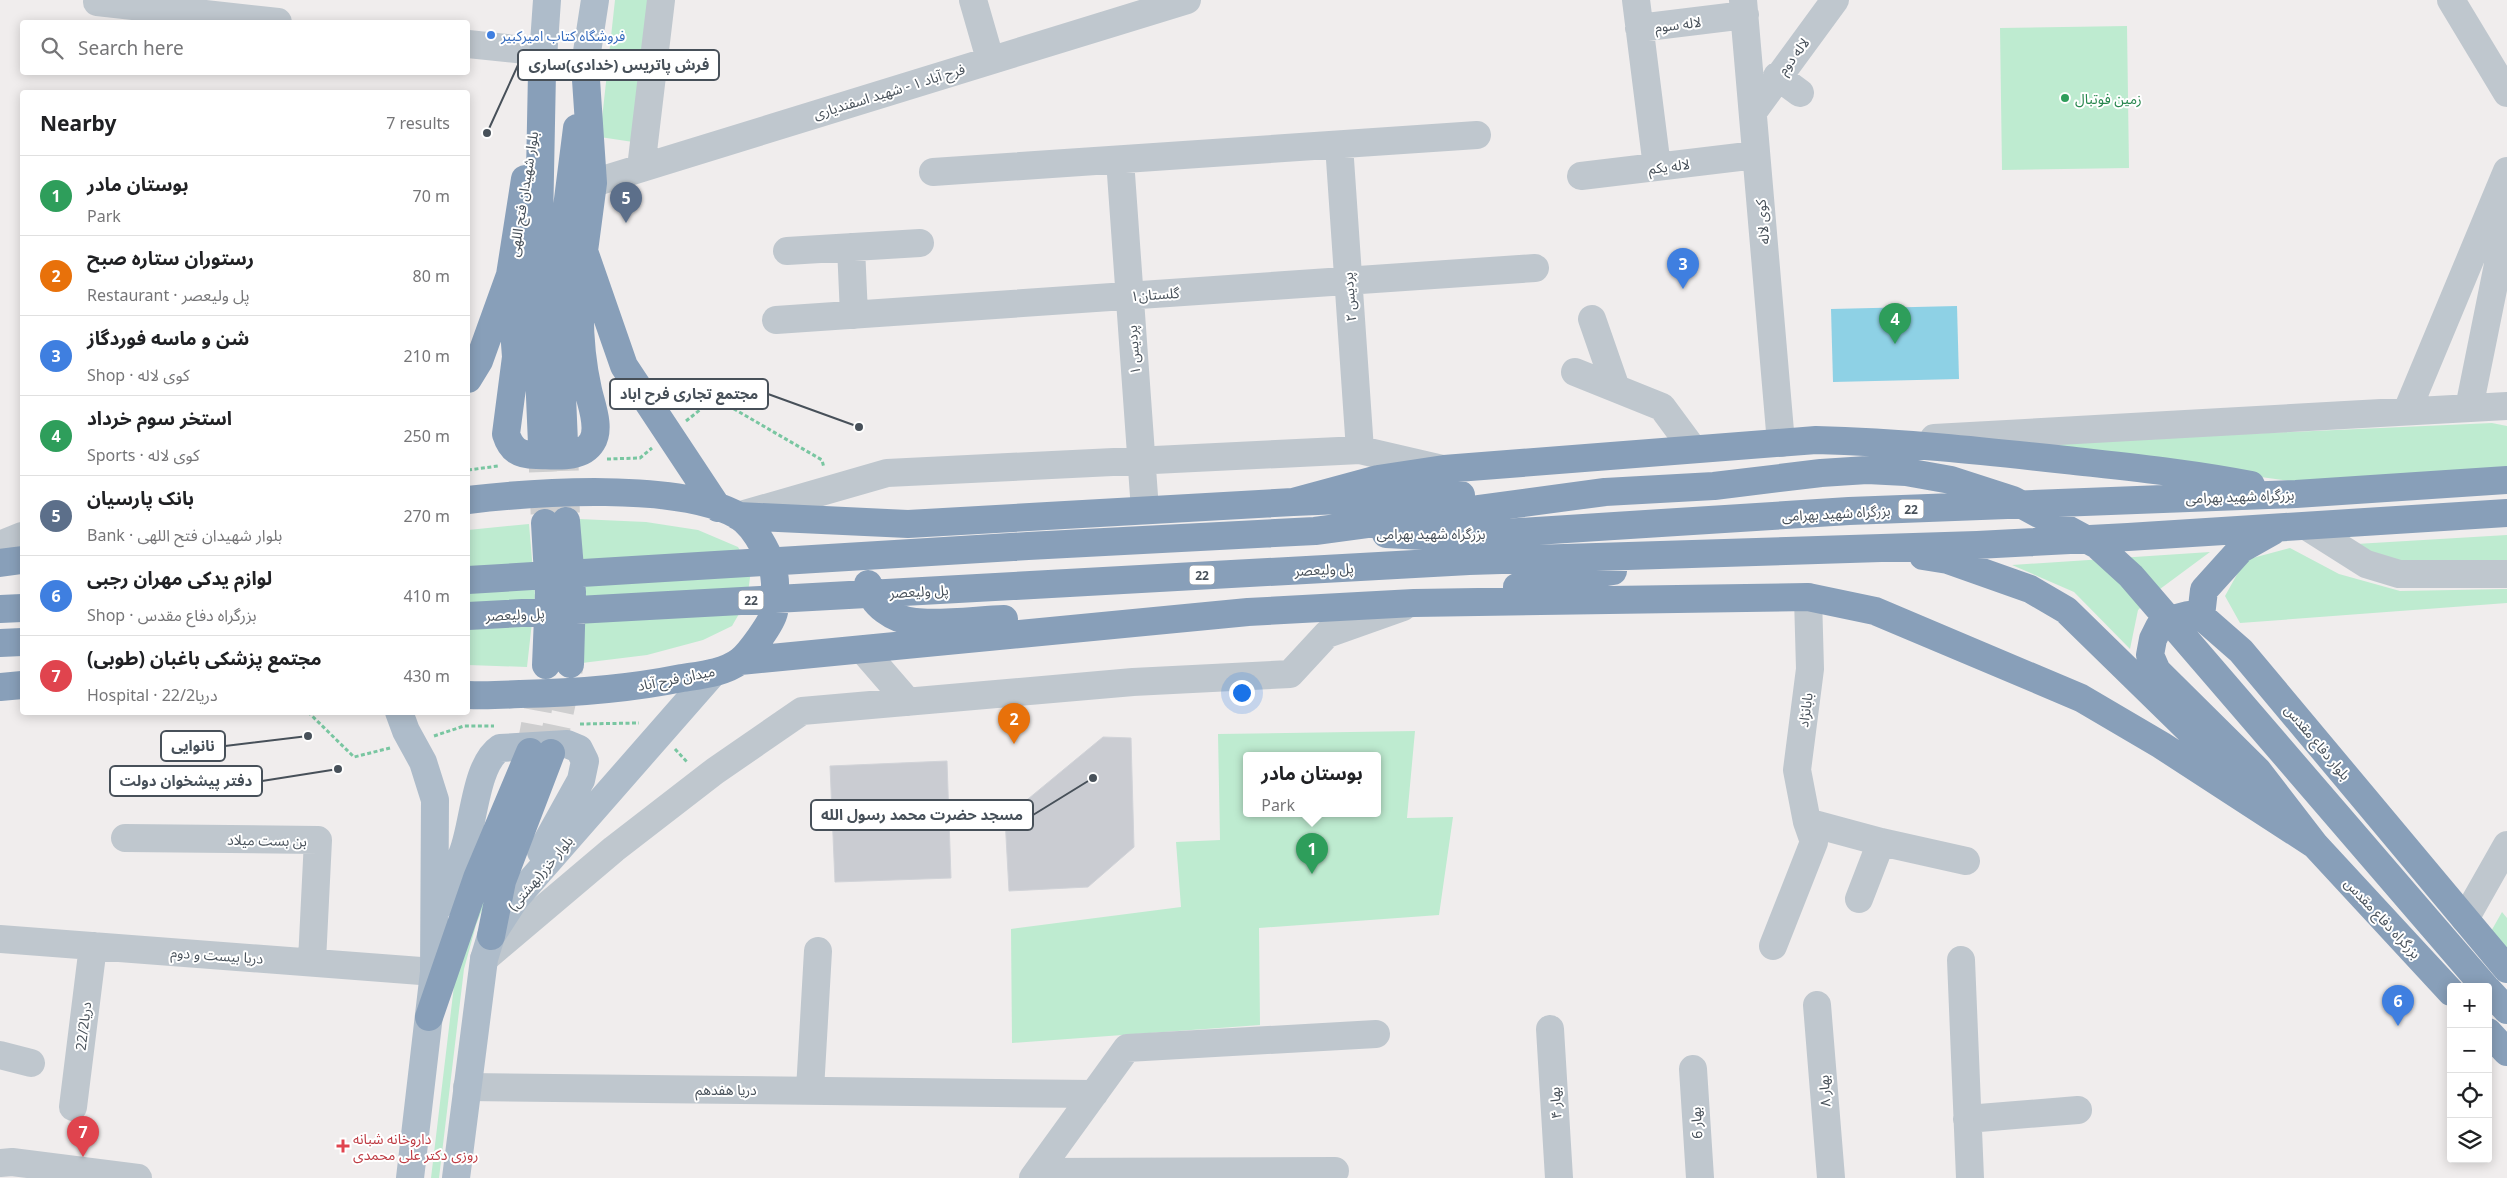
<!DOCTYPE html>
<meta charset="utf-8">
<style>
body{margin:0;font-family:"Noto Sans","Noto Sans Arabic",sans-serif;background:#f2f2f2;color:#202124}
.controls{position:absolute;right:15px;bottom:15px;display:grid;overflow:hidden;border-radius:5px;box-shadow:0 2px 12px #0003}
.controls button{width:45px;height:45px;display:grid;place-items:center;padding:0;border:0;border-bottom:1px solid #e0e0e0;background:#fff;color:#202124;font:25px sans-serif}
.you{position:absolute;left:1241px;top:692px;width:18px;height:18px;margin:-12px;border:4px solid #fff;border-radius:50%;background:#1a73e8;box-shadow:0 0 0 8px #1a73e833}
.badge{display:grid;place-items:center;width:32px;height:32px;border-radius:50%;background:#ea580c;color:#fff;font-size:16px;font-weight:700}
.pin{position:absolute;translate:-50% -41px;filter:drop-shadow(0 1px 2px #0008)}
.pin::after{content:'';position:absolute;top:26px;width:18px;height:15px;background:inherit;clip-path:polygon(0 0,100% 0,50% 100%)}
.popup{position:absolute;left:1243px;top:752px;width:138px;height:65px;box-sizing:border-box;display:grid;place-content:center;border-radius:5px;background:#fff;filter:drop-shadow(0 1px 4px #0005);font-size:16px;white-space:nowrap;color:#757577}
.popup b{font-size:19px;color:#202124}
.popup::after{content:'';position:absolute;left:50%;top:100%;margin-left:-10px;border:10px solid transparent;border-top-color:#fff}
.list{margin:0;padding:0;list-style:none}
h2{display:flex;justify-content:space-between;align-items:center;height:65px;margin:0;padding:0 20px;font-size:21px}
h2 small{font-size:16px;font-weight:400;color:#757577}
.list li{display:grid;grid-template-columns:32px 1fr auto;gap:15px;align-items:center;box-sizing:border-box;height:80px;padding:0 20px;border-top:1px solid #e0e0e0}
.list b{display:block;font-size:19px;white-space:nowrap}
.list p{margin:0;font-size:16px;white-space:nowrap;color:#757577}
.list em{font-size:16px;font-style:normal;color:#757577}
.icon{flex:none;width:28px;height:28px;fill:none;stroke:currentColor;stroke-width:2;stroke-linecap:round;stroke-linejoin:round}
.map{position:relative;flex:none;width:2507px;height:1178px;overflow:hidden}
.search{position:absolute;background:#fff;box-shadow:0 2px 12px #0003;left:20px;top:20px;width:450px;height:55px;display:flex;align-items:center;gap:12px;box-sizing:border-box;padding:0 18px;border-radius:5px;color:#757577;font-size:19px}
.panel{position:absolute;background:#fff;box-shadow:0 2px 12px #0003;left:20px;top:90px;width:450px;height:625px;border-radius:5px}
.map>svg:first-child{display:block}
</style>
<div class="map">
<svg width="2507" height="1178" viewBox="0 0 2507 1178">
<rect width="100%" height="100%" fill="#f0eded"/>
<path fill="#beebd0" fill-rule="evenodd" d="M 615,0 L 649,0 L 633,142 L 600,137 Z
M 2127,26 L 2129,168 L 2002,170 L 2000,28 Z
M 2492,423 L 2507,426 L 2507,469 L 2298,482 L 2021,444 Z
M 579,519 L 646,522 L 698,530 L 738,547 L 751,570 L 747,600 L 732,626 L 703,640 L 647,655 L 582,663 L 586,592 Z
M 529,524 L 535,595 L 527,667 L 468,665 L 468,530 Z
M 2507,535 L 2507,565 L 2390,563 L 2356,544 Z
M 2290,548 L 2339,574 L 2400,591 L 2507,589 L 2507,603 L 2240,623 L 2225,596 L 2245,560 Z
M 2210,552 L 2160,589 L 2138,610 L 2130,649 L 2074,592 L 2012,565 Z
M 1415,731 L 1407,818 L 1453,817 L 1439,915 L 1259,928 L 1260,1025 L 1012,1043 L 1011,929 L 1181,907 L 1176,842 L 1220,840 L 1218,734 ZM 1247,755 L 1377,755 L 1377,813 L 1247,813 Z
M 482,890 L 489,892 L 476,925 L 464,969 L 439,1178 L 431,1178 L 456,969 Z
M 2502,912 L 2507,918 L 2507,966 L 2485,942 Z"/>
<path fill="#8ed1e5" d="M 1957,306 L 1959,379 L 1833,382 L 1831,309 Z"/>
<path fill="#caccd2" stroke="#d1d3d8" d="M 1103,737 L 1131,738 L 1134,847 L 1088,887 L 1009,891 L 1005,818 Z
M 947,761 L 951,878 L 835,882 L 830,766 Z"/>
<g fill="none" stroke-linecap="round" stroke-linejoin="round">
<path stroke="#cececf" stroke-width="28" stroke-dasharray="28 14" stroke-linecap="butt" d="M 564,443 L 566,517
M 542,444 L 545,523
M 530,752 L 545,671
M 551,753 L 570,664"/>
<path stroke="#79c6a1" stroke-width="3" stroke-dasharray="4 2.5" stroke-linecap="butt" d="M 686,421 L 715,398 L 822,460 L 824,468
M 607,459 L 640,458 L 652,448
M 468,470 L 498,466
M 308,712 L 354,757 L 390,748
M 580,724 L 639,723
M 434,736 L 464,726 L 494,726
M 675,749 L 688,763"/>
<path stroke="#bfc7ce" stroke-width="28" d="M 973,0 L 990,59
M 1636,0 L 1657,167
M 1743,0 L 1781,443
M 2451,0 L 2507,93
M 97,2 L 278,22
M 1639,28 L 1745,15
M 468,44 L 544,52
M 1777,76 L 1800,93
M 1753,112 L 1835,0
M 1339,145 L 1360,450
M 1120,160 L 1145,510
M 641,168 L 661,0
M 933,172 L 1477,135
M 1581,176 L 1756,155
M 593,183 L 1187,0
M 851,247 L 854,315
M 787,251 L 920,243
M 1592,319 L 1616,388
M 776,320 L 1535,268
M 1575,372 L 1662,407 L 1693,449
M 2469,408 L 2507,220
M 2407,411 L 2507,171
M 1934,438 L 2507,406
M 741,515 L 887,473 L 1360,450 L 1442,469
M 2306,526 L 2366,564 L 2399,574 L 2507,574
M 0,545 L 22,536
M 1808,597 L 1810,669 L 1797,770 L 1807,822 L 1881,842 L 1966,861
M 863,650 L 908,702
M 125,838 L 318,840 L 312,961
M 1859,899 L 1881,842
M 2465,919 L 2507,845
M 0,939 L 434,972
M 1773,946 L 1814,842 L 1807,822
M 484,959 L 614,849 L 715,771 L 802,711 L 1133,682 L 1290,674 L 1327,634 L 1403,607
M 1961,960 L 1970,1178
M 1817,1005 L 1831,1178
M 1550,1029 L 1559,1178
M 0,1055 L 31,1063
M 1693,1069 L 1700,1178
M 467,1087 L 1094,1094
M 810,1090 L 818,951
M 73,1107 L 93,946
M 1967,1119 L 2078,1110
M 0,1163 L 12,1162 L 138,1178
M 1038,1172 L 1335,1171
M 1033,1178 L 1127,1048 L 1376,1034"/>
<path stroke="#aebcca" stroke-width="28" d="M 585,65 L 595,0
M 542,72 L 547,0
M 399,712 L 406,731 L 423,762 L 435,800 L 434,972 L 410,1178
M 439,906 C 447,888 456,870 463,852 C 474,824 475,765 500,748 L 567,744 L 579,749 L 585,761 L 581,780 L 541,852
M 456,1178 L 484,959 L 491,936 L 515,899 L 713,673"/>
<path stroke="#889fb9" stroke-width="28" d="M 585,65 L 593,183 L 584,251 L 624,366 L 718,508
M 542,72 L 537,327 L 542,444
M 510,275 L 516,357 L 506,434 C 511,450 519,455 536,455 C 554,455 581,460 592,442 C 601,428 591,404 588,390 C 578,346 578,302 583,258
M 468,379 L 479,361 L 510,275 L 525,179
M 564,443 L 559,325 L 561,255 L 577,128
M 468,500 C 535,492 678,482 737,515 C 756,526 776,564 775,586 C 775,594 775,603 774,612 C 772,623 749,654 740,661 C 724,673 701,675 682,678 C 628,689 575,693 520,694 C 503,695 485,696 468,695
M 1293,502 L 1378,479 L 1444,469 L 1816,440 C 1900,442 1983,451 2066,460 C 2128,467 2190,473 2251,485
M 738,516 L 908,524 L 1293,502 L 1461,495
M 566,521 L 572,592 L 570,664
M 545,523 L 549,593 L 546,665
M 2273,531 L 2241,549 L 2204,590 L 2201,616 L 2241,651 L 2507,969
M 1386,534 L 1442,537 L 1849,511 L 2296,494 L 2507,480
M 1923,556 L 1948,560 L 2030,589 L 2066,610 L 2195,736 L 2255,790
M 0,563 L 22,560
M 468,580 L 1028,546 L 1315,531 L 1605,492 L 1714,486 L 1821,473 L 1867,470 L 1906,472 L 1951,480 L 2013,500 L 2097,545 L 2131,576 L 2485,987
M 868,584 C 871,605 894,620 915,622 C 939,625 978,620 1004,619
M 1517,587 L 1613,571
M 0,609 L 22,608
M 2188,615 L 2169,620 L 2159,627 L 2153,639 L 2150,655 L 2157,671 L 2258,771 L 2315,845 L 2451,992
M 468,616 L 1469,561 L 1977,545 L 2128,537 L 2507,513
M 0,643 L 22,642
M 740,661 L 1248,612 L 1414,603 L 1808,597 L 1875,611 L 2081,698 L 2161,745 L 2315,845
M 0,687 L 22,685
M 491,936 L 502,881 L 551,753
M 2488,990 L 2507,1010
M 429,1017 L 477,878 L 530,752
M 2488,1032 L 2507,1052"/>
</g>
<circle fill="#3f7fe0" stroke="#fff" stroke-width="2" cx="491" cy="35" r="5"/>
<circle fill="#2e9e5b" stroke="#fff" stroke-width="2" cx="2065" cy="98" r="5"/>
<path fill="#e0444e" stroke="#fff" stroke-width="2" d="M340.5 1138.5h5v5h5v5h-5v5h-5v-5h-5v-5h5z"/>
<g text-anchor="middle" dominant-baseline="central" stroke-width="4" stroke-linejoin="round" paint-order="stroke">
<g fill="#fff" stroke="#7e848b" stroke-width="1">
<rect x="1898.5" y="499.5" width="25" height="19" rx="4"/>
<rect x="1189.5" y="565.5" width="25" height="19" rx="4"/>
<rect x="738.5" y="590.5" width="25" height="19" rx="4"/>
</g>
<g font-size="12" font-weight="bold" fill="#475059">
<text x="1911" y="509">22</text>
<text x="1202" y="575">22</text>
<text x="751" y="600">22</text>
</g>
<g font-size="14" fill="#475059" stroke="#fff">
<text transform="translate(1678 24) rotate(-7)">لاله سوم</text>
<text transform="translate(1793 56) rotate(-53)">لاله دوم</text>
<text transform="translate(889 91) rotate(-17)">فرح آباد ۱ - شهید اسفندیاری</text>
<text transform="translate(1669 166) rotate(-7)">لاله یکم</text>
<text transform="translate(523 194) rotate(-81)">بلوار شهیدان فتح اللهی</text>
<text transform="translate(1762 222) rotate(-95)">کوی لاله</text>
<text transform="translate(1155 294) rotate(-4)">گلستان۱</text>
<text transform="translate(1349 297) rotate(-94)">پردیس ۲</text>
<text transform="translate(1133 350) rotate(-94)">پردیس ۱</text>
<text transform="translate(2240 496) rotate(-2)">بزرگراه شهید بهرامی</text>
<text transform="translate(1836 513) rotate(-3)">بزرگراه شهید بهرامی</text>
<text x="1431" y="533">بزرگراه شهید بهرامی</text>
<text transform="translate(1324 569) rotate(-3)">پل ولیعصر</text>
<text transform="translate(919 591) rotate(-3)">پل ولیعصر</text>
<text transform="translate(515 614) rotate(-3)">پل ولیعصر</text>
<text transform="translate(676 678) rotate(-11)">میدان فرح آباد</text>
<text transform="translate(1805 710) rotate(-82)">بابانژاد</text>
<text transform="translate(2318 742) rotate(50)">بلوار دفاع مقدس</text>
<text transform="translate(267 840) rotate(1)">بن بست میلاد</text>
<text transform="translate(540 873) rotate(-50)">بلوار خزر(بهشتی)</text>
<text transform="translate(2383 918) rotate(47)">بزرگراه دفاع مقدس</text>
<text transform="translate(217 955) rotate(4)">دریا بیست و دوم</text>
<text transform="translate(83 1026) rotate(-83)">دریا22/2</text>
<text x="726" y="1089">دریا هفدهم</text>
<text transform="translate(1824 1091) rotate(-94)">بهار ۸</text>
<text transform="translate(1555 1103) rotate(-94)">بهار ۴</text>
<text transform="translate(1696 1123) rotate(-94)">بهار 6</text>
</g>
<g font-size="14" fill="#366cbe" stroke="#fff" text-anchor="start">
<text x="501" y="35">فروشگاه کتاب امیرکبیر</text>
</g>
<g font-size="14" fill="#27864d" stroke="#fff" text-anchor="start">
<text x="2075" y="98">زمین فوتبال</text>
</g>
<g font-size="14" fill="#be3a42" stroke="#fff" text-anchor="start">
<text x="353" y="1138">داروخانه شبانه<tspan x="353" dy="16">روزی دکتر علی محمدی</tspan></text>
</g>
</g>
<path fill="none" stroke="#475059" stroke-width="2" d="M487 133L518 65M859 427L768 394M308 736L225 746M338 769L262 781M1093 778L1033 815"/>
<g fill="#475059" stroke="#fff" stroke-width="2">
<circle cx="487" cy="133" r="5"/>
<circle cx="859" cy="427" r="5"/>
<circle cx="308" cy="736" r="5"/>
<circle cx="338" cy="769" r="5"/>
<circle cx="1093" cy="778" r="5"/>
</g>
<g fill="#fff" stroke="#475059" stroke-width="2">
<rect x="518" y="50" width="201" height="30" rx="5"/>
<rect x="610" y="379" width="158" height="30" rx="5"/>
<rect x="161" y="731" width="64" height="30" rx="5"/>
<rect x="110" y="766" width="152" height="30" rx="5"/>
<rect x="811" y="800" width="222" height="30" rx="5"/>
</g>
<g font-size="15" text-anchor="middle" font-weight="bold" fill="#475059">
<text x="619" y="70">فرش پاتریس (خدادی)ساری</text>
<text x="689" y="399">مجتمع تجاری فرح اباد</text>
<text x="193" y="751">نانوایی</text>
<text x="186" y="786">دفتر پیشخوان دولت</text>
<text x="922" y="820">مسجد حضرت محمد رسول الله</text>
</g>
</svg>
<div class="controls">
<button>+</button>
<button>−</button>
<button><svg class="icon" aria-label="locate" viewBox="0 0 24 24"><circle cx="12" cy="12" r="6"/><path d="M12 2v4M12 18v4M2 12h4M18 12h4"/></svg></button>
<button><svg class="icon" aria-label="layers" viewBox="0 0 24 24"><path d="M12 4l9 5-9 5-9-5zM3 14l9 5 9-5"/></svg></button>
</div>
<div class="you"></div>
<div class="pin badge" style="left:1312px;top:874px;background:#2e9e5b">1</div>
<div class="popup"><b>بوستان مادر</b>Park</div>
<div class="pin badge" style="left:1014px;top:744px;background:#e8710a">2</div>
<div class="pin badge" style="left:1683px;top:289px;background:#3f7fe0">3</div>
<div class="pin badge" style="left:1895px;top:344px;background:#2e9e5b">4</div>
<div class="pin badge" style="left:626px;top:223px;background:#5c6f8a">5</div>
<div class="pin badge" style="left:2398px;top:1026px;background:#3f7fe0">6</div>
<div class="pin badge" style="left:83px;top:1157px;background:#e0444e">7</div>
<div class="search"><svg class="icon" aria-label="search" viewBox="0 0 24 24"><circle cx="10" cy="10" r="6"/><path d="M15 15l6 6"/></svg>Search here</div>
<section class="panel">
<h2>Nearby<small>7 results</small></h2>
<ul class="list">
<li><span class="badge" style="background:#2e9e5b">1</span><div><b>بوستان مادر</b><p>Park</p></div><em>70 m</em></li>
<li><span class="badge" style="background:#e8710a">2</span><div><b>رستوران ستاره صبح</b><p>Restaurant · پل ولیعصر</p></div><em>80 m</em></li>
<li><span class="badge" style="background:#3f7fe0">3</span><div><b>شن و ماسه فوردگاز</b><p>Shop · کوی لاله</p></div><em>210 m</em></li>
<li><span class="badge" style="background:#2e9e5b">4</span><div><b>استخر سوم خرداد</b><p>Sports · کوی لاله</p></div><em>250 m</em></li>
<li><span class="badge" style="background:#5c6f8a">5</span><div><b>بانک پارسیان</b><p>Bank · بلوار شهیدان فتح اللهی</p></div><em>270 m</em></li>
<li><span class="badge" style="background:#3f7fe0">6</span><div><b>لوازم یدکی مهران رجبی</b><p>Shop · بزرگراه دفاع مقدس</p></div><em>410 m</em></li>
<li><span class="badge" style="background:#e0444e">7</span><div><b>مجتمع پزشکی باغبان (طوبی)</b><p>Hospital · دریا22/2</p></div><em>430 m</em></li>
</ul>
</section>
</div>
